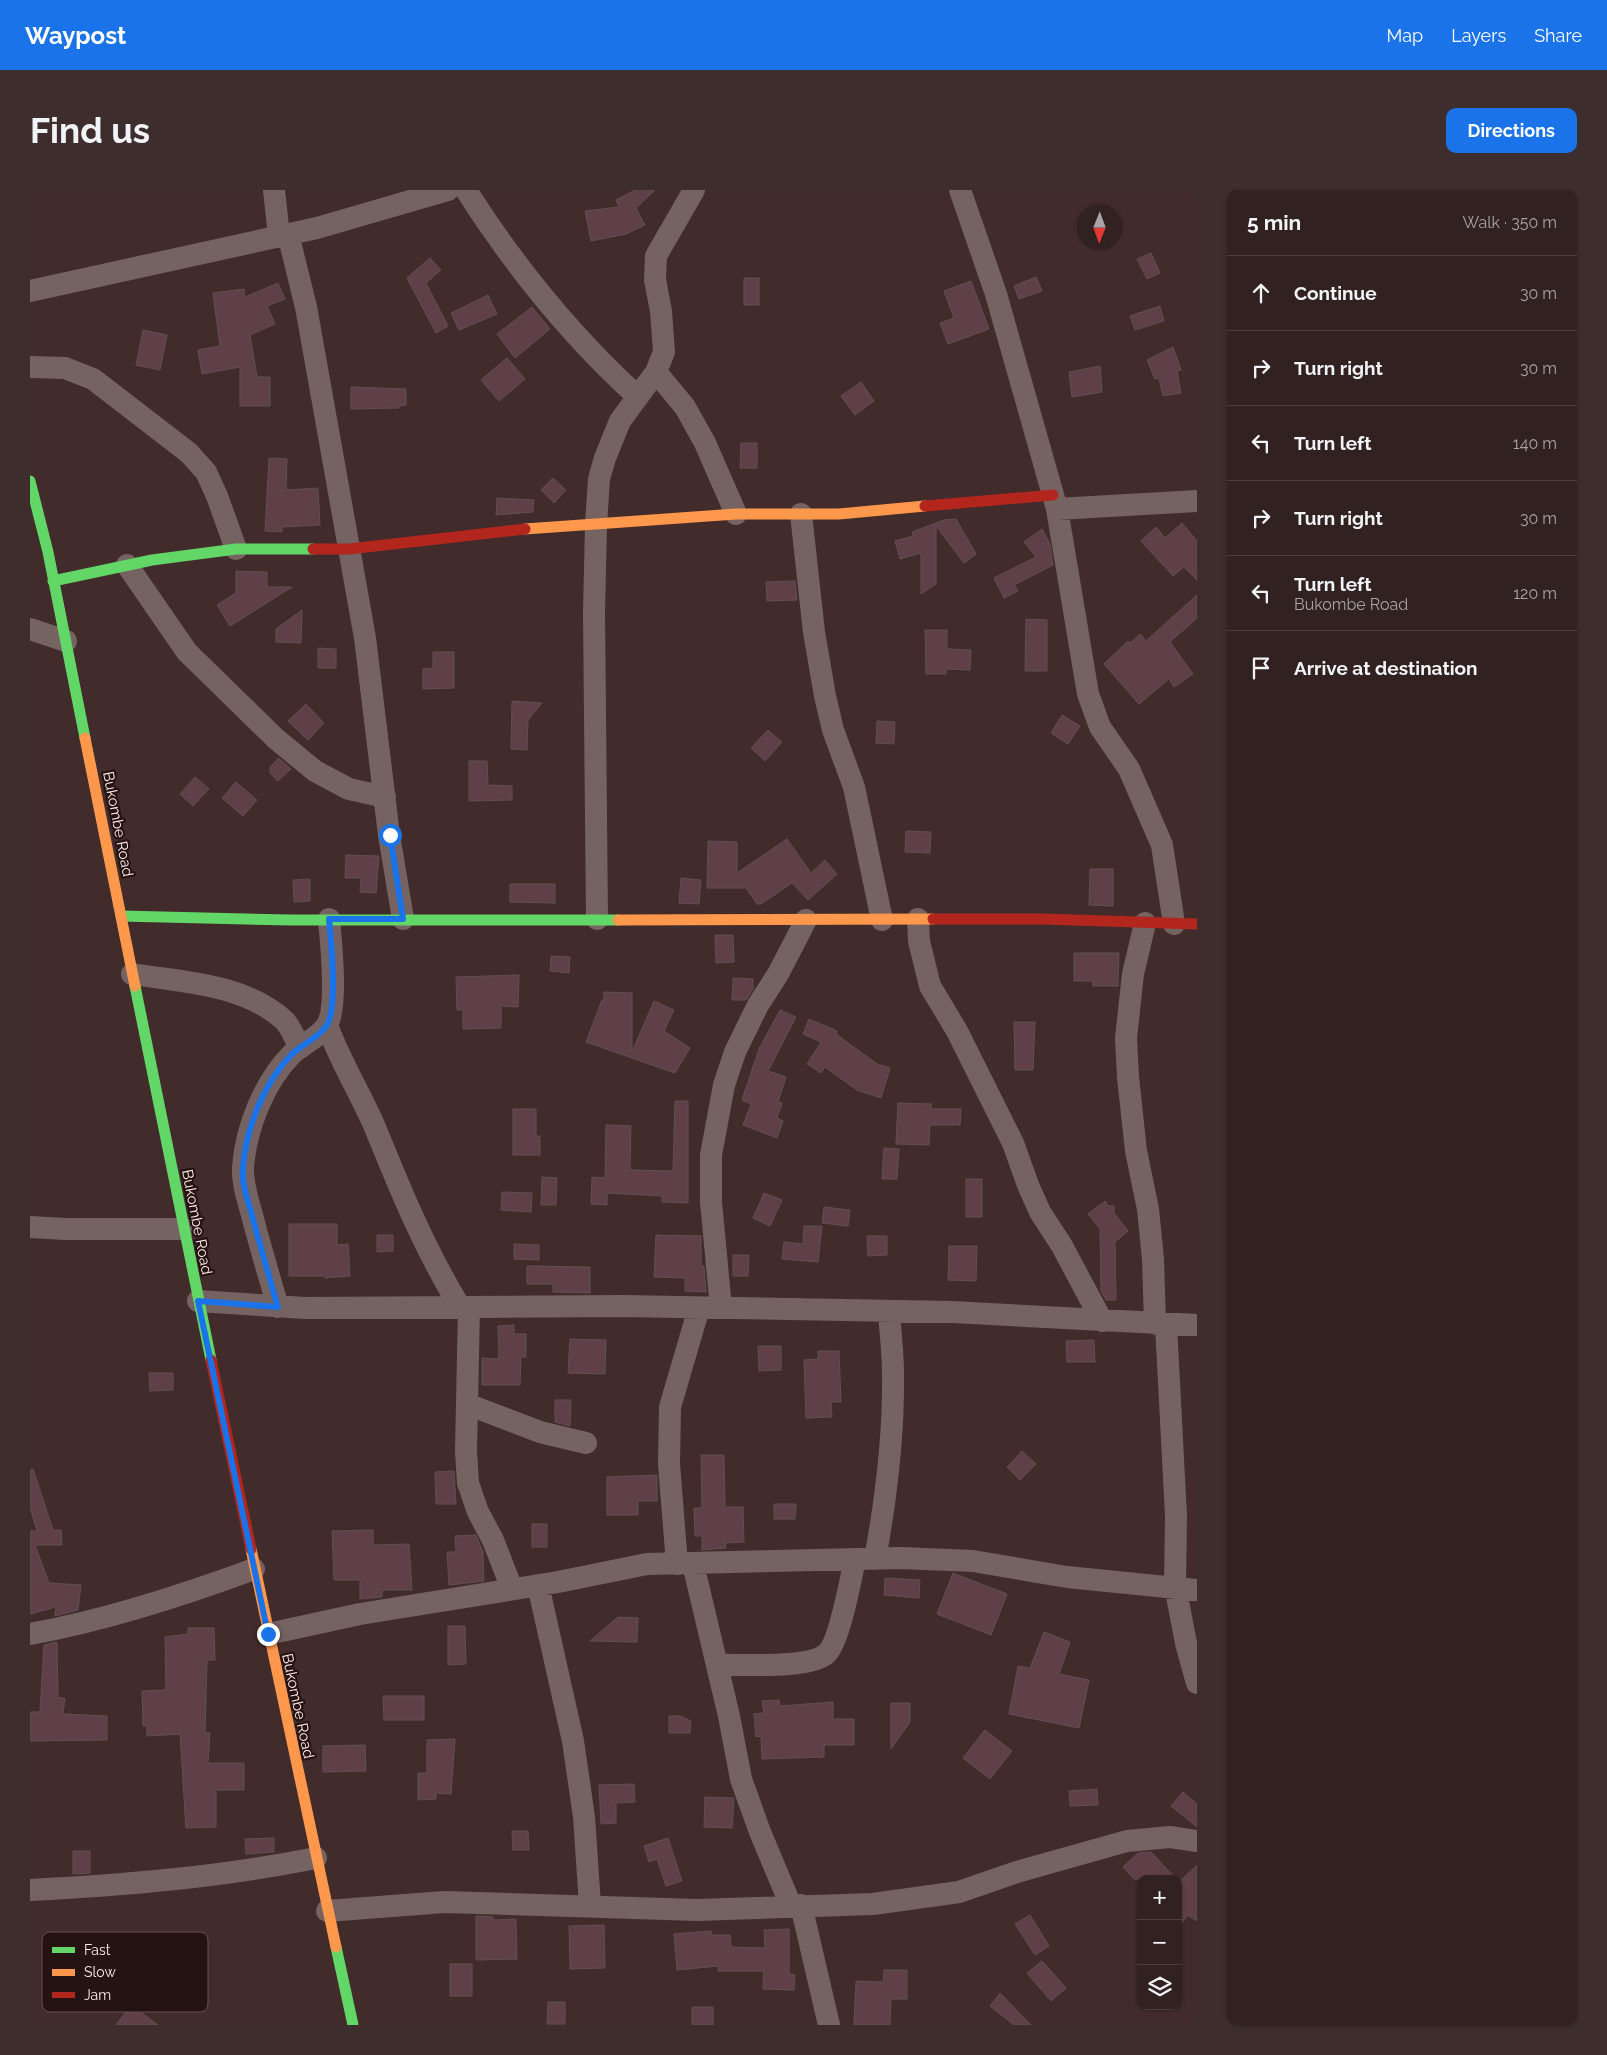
<!DOCTYPE html>
<meta charset="utf-8">
<style>
body{margin:0;font-family:Raleway,sans-serif;background:#3d2e2d;color:#f1f3f6}
.controls{position:absolute;right:15px;bottom:15px;display:grid;overflow:hidden;border-radius:10px;box-shadow:0 1px 4px #0004}
.controls button{width:45px;height:45px;display:grid;place-items:center;padding:0;border:0;border-bottom:1px solid #4c3e3e;background:#312120;color:#f1f3f6;font:25px sans-serif}
.compass{position:absolute;left:1047px;top:15px;width:45px;height:45px;border-radius:50%;background:#312120;box-shadow:0 1px 4px #0004;rotate:181deg}
.stop{position:absolute;width:15px;height:15px;margin:-11px;border:4px solid #1a73e8;border-radius:50%;background:#fff}
.stop.end{background:#1a73e8;border-color:#fff;box-shadow:0 1px 5px #0008}
.list{margin:0;padding:0;list-style:none}
h2{display:flex;justify-content:space-between;align-items:center;height:65px;margin:0;padding:0 20px;font-size:21px}
h2 small{font-size:16px;font-weight:400;color:#a8a3a5}
.list li{display:grid;grid-template-columns:32px 1fr auto;gap:15px;align-items:center;box-sizing:border-box;height:75px;padding:0 20px;border-top:1px solid #4c3e3e}
.list b{display:block;font-size:19px;white-space:nowrap}
.list p{margin:0;font-size:16px;white-space:nowrap;color:#a8a3a5}
.list em{font-size:16px;font-style:normal;color:#a8a3a5}
.icon{flex:none;width:28px;height:28px;fill:none;stroke:currentColor;stroke-width:2;stroke-linecap:round;stroke-linejoin:round}
.map{position:relative;flex:none;width:1167px;height:1835px;overflow:hidden;border-radius:10px}
header{display:flex;align-items:center;gap:30px;box-sizing:border-box;height:70px;padding:0 25px;background:#1a73e8;color:#fff}
header strong{font-size:24px}
nav{display:flex;gap:28px;margin-inline-start:auto;font-size:18px}
.intro{display:flex;align-items:center;justify-content:space-between;box-sizing:border-box;height:120px;padding:0 30px}
h1{margin:0;font-size:35px}
.button{padding:12px 22px;border-radius:10px;background:#1a73e8;color:#fff;font-size:18px;font-weight:700}
main{display:flex;gap:30px;padding:0 30px}
aside{flex:1;background:#312120;border-radius:10px;box-shadow:0 1px 4px #0004}
.map>svg:first-child{display:block}
</style>
<header>
<strong>Waypost</strong>
<nav><a>Map</a><a>Layers</a><a>Share</a></nav>
</header>
<div class="intro"><h1>Find us</h1><a class="button">Directions</a></div>
<main>
<div class="map">
<svg width="1167" height="1835" viewBox="0 0 1167 1835">
<rect width="100%" height="100%" fill="#412c2b"/>
<path fill="#5f4049" stroke="#615051" d="M 605,0 L 625,0 L 606,18 L 615,35 L 596,44 L 561,51 L 555,21 L 589,17 L 586,10 Z
M 1121,63 L 1130,83 L 1117,89 L 1107,69 Z
M 400,68 L 411,80 L 396,93 L 418,136 L 406,143 L 377,88 Z
M 1006,87 L 1012,101 L 989,109 L 984,96 Z
M 714,88 L 729,88 L 729,115 L 714,115 Z
M 941,91 L 959,139 L 918,154 L 910,133 L 924,128 L 914,101 Z
M 248,93 L 255,109 L 237,116 L 245,134 L 220,145 L 227,187 L 240,187 L 240,216 L 210,216 L 210,177 L 172,184 L 168,160 L 190,156 L 183,103 L 214,99 L 215,107 Z
M 458,105 L 467,124 L 429,140 L 421,123 Z
M 1130,116 L 1134,131 L 1105,140 L 1100,126 Z
M 502,117 L 520,139 L 485,168 L 467,144 Z
M 113,140 L 137,145 L 130,180 L 106,175 Z
M 1143,157 L 1151,180 L 1147,181 L 1151,203 L 1133,206 L 1129,188 L 1125,189 L 1117,170 Z
M 477,168 L 495,189 L 469,211 L 451,190 Z
M 1070,176 L 1072,202 L 1042,207 L 1039,182 Z
M 831,192 L 844,211 L 825,225 L 811,206 Z
M 321,197 L 376,199 L 376,215 L 368,216 L 369,218 L 321,219 Z
M 711,253 L 727,253 L 727,278 L 710,278 Z
M 239,268 L 257,269 L 256,300 L 288,298 L 290,335 L 252,337 L 252,342 L 235,341 Z
M 523,288 L 536,300 L 524,313 L 511,300 Z
M 467,308 L 504,310 L 503,322 L 466,325 Z
M 926,329 L 946,364 L 934,373 L 906,336 L 906,394 L 891,404 L 891,363 L 870,369 L 865,351 L 883,346 L 882,342 L 914,330 Z
M 1152,333 L 1167,351 L 1167,390 L 1154,377 L 1143,386 L 1111,351 L 1126,337 L 1135,348 Z
M 1012,339 L 1020,354 L 1023,375 L 984,395 L 988,401 L 974,408 L 964,388 L 1006,367 L 994,352 Z
M 206,381 L 237,382 L 237,397 L 262,397 L 200,436 L 187,415 L 206,403 Z
M 765,391 L 767,410 L 737,411 L 736,392 Z
M 1167,405 L 1167,428 L 1140,452 L 1163,484 L 1144,497 L 1139,489 L 1109,514 L 1074,474 L 1098,451 L 1100,453 L 1110,444 L 1116,451 Z
M 272,420 L 271,453 L 246,452 L 246,439 Z
M 996,429 L 1017,430 L 1017,481 L 995,481 Z
M 895,440 L 917,440 L 917,459 L 941,460 L 940,480 L 916,479 L 916,484 L 896,484 Z
M 288,458 L 306,459 L 306,478 L 288,478 Z
M 403,462 L 424,462 L 424,498 L 393,499 L 393,479 L 403,478 Z
M 482,511 L 512,513 L 498,530 L 497,560 L 481,559 Z
M 276,514 L 294,533 L 278,550 L 258,531 Z
M 1032,525 L 1050,536 L 1038,554 L 1021,543 Z
M 847,531 L 865,532 L 864,554 L 846,553 Z
M 738,540 L 752,552 L 735,571 L 721,558 Z
M 249,568 L 261,579 L 248,591 L 240,583 L 240,577 Z
M 439,571 L 457,571 L 458,595 L 482,596 L 482,610 L 439,611 Z
M 165,587 L 179,599 L 163,616 L 150,604 Z
M 206,592 L 227,610 L 213,626 L 192,608 Z
M 876,641 L 901,642 L 900,663 L 875,662 Z
M 757,649 L 781,683 L 795,670 L 807,684 L 778,710 L 762,693 L 731,714 L 727,714 L 716,698 L 677,698 L 678,651 L 707,652 L 707,683 Z
M 316,665 L 349,666 L 346,703 L 330,702 L 331,688 L 315,688 Z
M 1060,679 L 1083,679 L 1083,716 L 1059,715 Z
M 651,688 L 671,690 L 669,714 L 649,713 Z
M 280,689 L 280,711 L 264,712 L 263,690 Z
M 480,694 L 525,694 L 525,713 L 480,712 Z
M 685,745 L 703,745 L 704,772 L 686,773 Z
M 1044,763 L 1089,763 L 1088,796 L 1063,796 L 1063,791 L 1044,791 Z
M 521,766 L 540,767 L 539,783 L 520,781 Z
M 489,785 L 488,817 L 471,816 L 471,838 L 433,839 L 433,820 L 427,820 L 426,787 Z
M 703,788 L 723,789 L 723,799 L 716,810 L 702,810 Z
M 574,802 L 602,803 L 602,862 L 624,811 L 644,820 L 634,841 L 660,858 L 645,883 L 556,852 L 572,810 L 574,810 Z
M 750,820 L 766,827 L 738,881 L 756,887 L 748,912 L 752,913 L 747,928 L 753,931 L 747,948 L 713,935 L 721,914 L 712,910 L 729,859 Z
M 779,829 L 807,841 L 806,844 L 847,874 L 860,878 L 851,908 L 827,900 L 795,877 L 791,883 L 777,874 L 791,852 L 773,844 Z
M 984,832 L 1005,832 L 1003,880 L 985,880 Z
M 645,911 L 658,911 L 658,1013 L 632,1012 L 632,1006 L 577,1003 L 577,1015 L 561,1014 L 562,987 L 575,988 L 576,935 L 601,936 L 600,980 L 643,981 Z
M 868,913 L 901,914 L 901,919 L 931,919 L 930,935 L 900,935 L 899,955 L 866,954 Z
M 483,919 L 506,919 L 506,946 L 510,946 L 510,965 L 483,965 Z
M 854,958 L 869,959 L 867,989 L 852,989 Z
M 512,987 L 527,988 L 526,1015 L 511,1015 Z
M 936,989 L 952,989 L 952,1027 L 936,1027 Z
M 472,1002 L 502,1003 L 501,1022 L 471,1020 Z
M 734,1003 L 752,1010 L 740,1036 L 723,1028 Z
M 1075,1011 L 1078,1016 L 1084,1016 L 1084,1023 L 1098,1041 L 1085,1052 L 1086,1110 L 1076,1110 L 1071,1101 L 1070,1039 L 1058,1024 Z
M 794,1017 L 820,1020 L 818,1036 L 792,1033 Z
M 259,1034 L 307,1034 L 307,1055 L 318,1054 L 320,1086 L 295,1088 L 295,1086 L 259,1086 Z
M 774,1036 L 792,1036 L 788,1072 L 752,1069 L 754,1052 L 773,1054 Z
M 347,1045 L 363,1045 L 363,1061 L 347,1062 Z
M 626,1045 L 671,1046 L 671,1076 L 674,1076 L 676,1102 L 655,1101 L 655,1088 L 624,1087 Z
M 837,1046 L 857,1046 L 857,1065 L 838,1066 Z
M 484,1054 L 509,1055 L 509,1070 L 484,1069 Z
M 919,1056 L 947,1056 L 946,1091 L 918,1090 Z
M 703,1065 L 719,1065 L 718,1086 L 703,1086 Z
M 497,1076 L 560,1077 L 560,1103 L 523,1102 L 523,1094 L 497,1094 Z
M 484,1135 L 484,1144 L 496,1144 L 496,1167 L 491,1167 L 490,1195 L 452,1195 L 452,1168 L 469,1169 L 468,1136 Z
M 540,1149 L 576,1150 L 575,1184 L 538,1183 Z
M 1064,1150 L 1065,1172 L 1037,1172 L 1036,1151 Z
M 728,1156 L 751,1156 L 751,1180 L 729,1181 Z
M 788,1161 L 809,1161 L 811,1212 L 801,1212 L 802,1227 L 776,1228 L 774,1170 L 788,1169 Z
M 119,1183 L 143,1183 L 143,1200 L 120,1201 Z
M 525,1210 L 541,1210 L 540,1236 L 525,1232 Z
M 992,1261 L 1006,1274 L 990,1290 L 977,1277 Z
M 671,1265 L 694,1265 L 695,1317 L 713,1317 L 714,1352 L 695,1353 L 696,1358 L 672,1360 L 672,1346 L 665,1346 L 664,1318 L 672,1318 Z
M 3,1279 L 23,1340 L 31,1340 L 32,1355 L 5,1355 L 19,1393 L 51,1395 L 48,1420 L 25,1426 L 26,1417 L 0,1424 L 0,1341 L 7,1341 L 0,1317 L 0,1280 Z
M 424,1281 L 426,1314 L 406,1314 L 405,1282 Z
M 627,1285 L 627,1311 L 608,1311 L 608,1325 L 577,1325 L 577,1287 Z
M 744,1314 L 766,1314 L 765,1329 L 744,1329 Z
M 502,1334 L 517,1334 L 517,1357 L 502,1357 Z
M 343,1340 L 343,1355 L 379,1354 L 382,1400 L 352,1400 L 352,1407 L 330,1409 L 330,1390 L 304,1390 L 302,1341 Z
M 446,1345 L 453,1362 L 454,1391 L 419,1395 L 417,1362 L 426,1362 L 425,1346 Z
M 923,1383 L 977,1404 L 961,1445 L 907,1424 Z
M 855,1388 L 890,1390 L 889,1408 L 854,1405 Z
M 588,1427 L 608,1428 L 607,1452 L 560,1451 Z
M 418,1436 L 435,1436 L 436,1474 L 418,1475 Z
M 158,1438 L 184,1438 L 185,1470 L 177,1470 L 175,1542 L 180,1543 L 178,1573 L 214,1573 L 214,1600 L 186,1600 L 186,1637 L 156,1638 L 150,1544 L 117,1546 L 117,1536 L 113,1536 L 112,1501 L 136,1500 L 135,1447 L 158,1444 Z
M 1014,1442 L 1040,1452 L 1029,1484 L 1059,1490 L 1049,1538 L 979,1524 L 988,1476 L 1000,1478 Z
M 27,1452 L 28,1508 L 35,1508 L 33,1524 L 77,1526 L 77,1550 L 0,1551 L 0,1522 L 10,1522 L 14,1455 Z
M 353,1506 L 394,1506 L 394,1530 L 354,1530 Z
M 749,1510 L 750,1516 L 803,1512 L 803,1529 L 824,1529 L 824,1555 L 794,1555 L 794,1567 L 732,1569 L 731,1546 L 726,1547 L 724,1524 L 734,1523 L 732,1511 Z
M 861,1513 L 880,1513 L 880,1532 L 861,1559 Z
M 639,1526 L 650,1526 L 661,1531 L 660,1543 L 639,1543 Z
M 955,1540 L 982,1561 L 960,1589 L 933,1568 Z
M 425,1549 L 421,1604 L 406,1603 L 406,1609 L 388,1610 L 388,1583 L 397,1583 L 397,1550 Z
M 335,1555 L 336,1581 L 293,1582 L 293,1556 Z
M 604,1594 L 605,1612 L 586,1613 L 586,1633 L 571,1634 L 569,1595 Z
M 1067,1599 L 1068,1615 L 1040,1616 L 1039,1601 Z
M 1153,1602 L 1167,1614 L 1167,1637 L 1141,1616 Z
M 675,1607 L 704,1608 L 702,1638 L 674,1637 Z
M 482,1641 L 498,1641 L 499,1660 L 483,1660 Z
M 244,1648 L 244,1662 L 216,1664 L 215,1649 Z
M 638,1648 L 652,1691 L 636,1696 L 627,1669 L 619,1672 L 614,1656 Z
M 43,1661 L 60,1661 L 60,1683 L 43,1684 Z
M 1121,1662 L 1146,1689 L 1104,1689 L 1093,1677 L 1108,1663 Z
M 1167,1675 L 1167,1731 L 1158,1725 L 1148,1737 L 1148,1693 Z
M 1000,1725 L 1019,1756 L 1005,1765 L 985,1734 Z
M 446,1726 L 463,1727 L 463,1730 L 486,1729 L 487,1769 L 446,1770 Z
M 574,1735 L 575,1778 L 540,1779 L 539,1736 Z
M 759,1739 L 759,1784 L 765,1785 L 764,1800 L 733,1799 L 734,1781 L 688,1781 L 688,1776 L 647,1780 L 644,1744 L 681,1741 L 682,1745 L 700,1745 L 701,1757 L 735,1758 L 734,1740 Z
M 1012,1771 L 1036,1798 L 1021,1811 L 997,1783 Z
M 420,1774 L 442,1774 L 442,1806 L 420,1806 Z
M 854,1780 L 877,1780 L 877,1809 L 861,1809 L 860,1835 L 824,1835 L 826,1791 L 853,1792 Z
M 970,1803 L 1001,1835 L 984,1835 L 960,1816 Z
M 518,1812 L 535,1812 L 535,1834 L 517,1834 Z
M 101,1815 L 128,1835 L 86,1835 Z
M 662,1817 L 683,1817 L 683,1835 L 662,1835 Z"/>
<g fill="none" stroke-linecap="round" stroke-linejoin="round">
<path stroke="#756362" stroke-width="22" d="M 244,0 L 249,46
M 436,0 C 485,77 541,146 608,207
M 930,0 L 966,104 L 1027,319 L 1058,504 L 1070,537 L 1099,579 L 1132,655 L 1144,734
M 258,44 L 276,117 L 335,448 L 359,645 L 373,729
M 0,101 L 287,38 L 418,0
M 0,177 L 35,178 L 63,189 L 159,263 L 176,282 L 187,306 L 206,359
M 626,182 L 655,217 L 675,253 L 706,324
M 1027,319 L 1167,311
M 771,324 L 784,442 L 795,506 L 803,540 L 824,597 L 852,730
M 97,375 L 157,462 L 245,548 L 285,581 L 319,599 L 355,607
M 0,439 L 36,451
M 567,729 L 564,423 L 566,335 L 569,289 L 575,268 L 590,231 L 626,182 L 634,162 L 631,121 L 625,90 L 626,66 L 664,0
M 888,729 L 889,751 L 900,796 L 927,841 L 983,953 L 998,995 L 1010,1022 L 1032,1056 L 1072,1131
M 1115,733 L 1103,784 L 1096,848 L 1098,887 L 1106,961 L 1118,1019 L 1123,1069 L 1125,1134
M 102,784 C 154,792 215,794 255,831 C 261,838 266,850 270,858
M 297,835 C 309,869 329,901 344,935 C 370,999 394,1058 430,1117
M 0,1037 L 35,1039 L 153,1039
M 168,1111 L 275,1118 L 592,1116 L 922,1122 L 1167,1135
M 248,1117 C 239,1086 230,1056 222,1025 C 218,1010 212,993 213,977 C 216,938 234,892 262,864 C 272,854 289,848 297,835 C 308,817 301,752 299,729
M 439,1117 L 436,1261 L 438,1293 L 448,1322 L 463,1350 L 482,1399
M 691,1118 L 681,1012 L 681,965 L 694,895 L 705,862 L 728,815 L 748,784 L 776,730
M 1136,1135 L 1146,1326 L 1145,1396 L 1156,1453 L 1167,1493
M 437,1214 L 510,1242 L 556,1253
M 845,1369 C 856,1309 864,1242 863,1182 C 863,1162 860,1141 859,1121
M 647,1374 L 639,1274 L 640,1217 L 669,1118
M 663,1374 L 699,1526 L 711,1589 L 730,1642 L 761,1716
M 508,1395 L 543,1551 L 554,1627 L 560,1715
M 0,1444 C 77,1430 151,1406 224,1379
M 238,1444 L 330,1424 L 528,1392 L 617,1374 L 871,1368 L 943,1371 L 1037,1387 L 1167,1400
M 687,1475 C 712,1474 779,1479 796,1464 C 809,1454 821,1388 825,1369
M 0,1700 C 96,1695 191,1687 286,1668
M 771,1715 L 799,1835
M 297,1721 L 414,1712 L 667,1720 L 843,1714 L 929,1702 L 987,1682 L 1097,1651 L 1140,1647 L 1167,1651"/>
<path stroke="#63d668" stroke-width="11" d="M 0,291 L 18,362 L 55,548
M 23,391 L 122,370 L 206,359 L 283,359
M 91,726 L 260,730 L 588,730
M 105,796 L 181,1170
M 306,1757 L 323,1835"/>
<path stroke="#ff974d" stroke-width="11" d="M 495,339 L 706,324 L 809,324 L 895,316
M 55,548 L 105,796
M 588,730 L 903,729
M 221,1359 L 306,1757"/>
<path stroke="#b3261e" stroke-width="11" d="M 895,316 L 1023,305
M 283,359 L 319,359 L 495,339
M 903,729 L 1014,729 L 1167,734
M 181,1170 L 221,1359"/>
</g>
<g fill="none" stroke-linecap="round" stroke-linejoin="round">
<path stroke="#1a73e8" stroke-width="6" d="M 238,1444 L 168,1111 L 248,1117 C 239,1087 231,1058 223,1029 C 219,1013 211,994 213,977 C 216,938 234,892 262,864 C 272,854 289,848 297,835 C 308,817 301,751 299,729 L 373,729 L 360,645"/>
</g>
<g text-anchor="middle" dominant-baseline="central" stroke-width="4.5" stroke-linejoin="round" paint-order="stroke">
<g font-size="15" fill="#fde9e7" stroke="#241312">
<text transform="translate(88 634) rotate(79)">Bukombe Road</text>
<text transform="translate(167 1032) rotate(79)">Bukombe Road</text>
<text transform="translate(268 1516) rotate(78)">Bukombe Road</text>
</g>
</g>
<rect x="12" y="1742" width="166" height="80" rx="8" fill="#241312" stroke="#655352" stroke-width="1"/>
<rect x="22" y="1757" width="23" height="6" fill="#63d668"/>
<rect x="22" y="1779" width="23" height="7" fill="#ff974d"/>
<rect x="22" y="1802" width="23" height="6" fill="#b3261e"/>
<g font-size="14" fill="#fde9e7">
<text x="54" y="1765">Fast</text>
<text x="54" y="1787">Slow</text>
<text x="54" y="1810">Jam</text>
</g>
</svg>
<div class="controls">
<button>+</button>
<button>−</button>
<button><svg class="icon" aria-label="layers" viewBox="0 0 24 24"><path d="M12 4l9 5-9 5-9-5zM3 14l9 5 9-5"/></svg></button>
</div>
<svg class="compass" viewBox="-18 -18 36 36"><path d="M0-13l5 13h-10z" fill="#e53935"/><path d="M0 13l5-13h-10z" fill="#a8a3a5"/></svg>
<div class="stop" style="left:360px;top:645px"></div>
<div class="stop end" style="left:238px;top:1444px"></div>
</div>
<aside>
<h2>5 min<small>Walk · 350 m</small></h2>
<ul class="list">
<li><svg class="icon" aria-label="ahead" viewBox="0 0 24 24"><path d="M12 20V5M6 11l6-6 6 6"/></svg><div><b>Continue</b></div><em>30 m</em></li>
<li><svg class="icon" aria-label="right" viewBox="0 0 24 24"><path d="M7 20v-9h11M14 6l5 5-5 5"/></svg><div><b>Turn right</b></div><em>30 m</em></li>
<li><svg class="icon" aria-label="left" viewBox="0 0 24 24"><path d="M17 20v-9H6M10 6l-5 5 5 5"/></svg><div><b>Turn left</b></div><em>140 m</em></li>
<li><svg class="icon" aria-label="right" viewBox="0 0 24 24"><path d="M7 20v-9h11M14 6l5 5-5 5"/></svg><div><b>Turn right</b></div><em>30 m</em></li>
<li><svg class="icon" aria-label="left" viewBox="0 0 24 24"><path d="M17 20v-9H6M10 6l-5 5 5 5"/></svg><div><b>Turn left</b><p>Bukombe Road</p></div><em>120 m</em></li>
<li><svg class="icon" aria-label="arrive" viewBox="0 0 24 24"><path d="M6 21V4h12l-3 4 3 4H6"/></svg><div><b>Arrive at destination</b></div></li>
</ul>
</aside>
</main>
